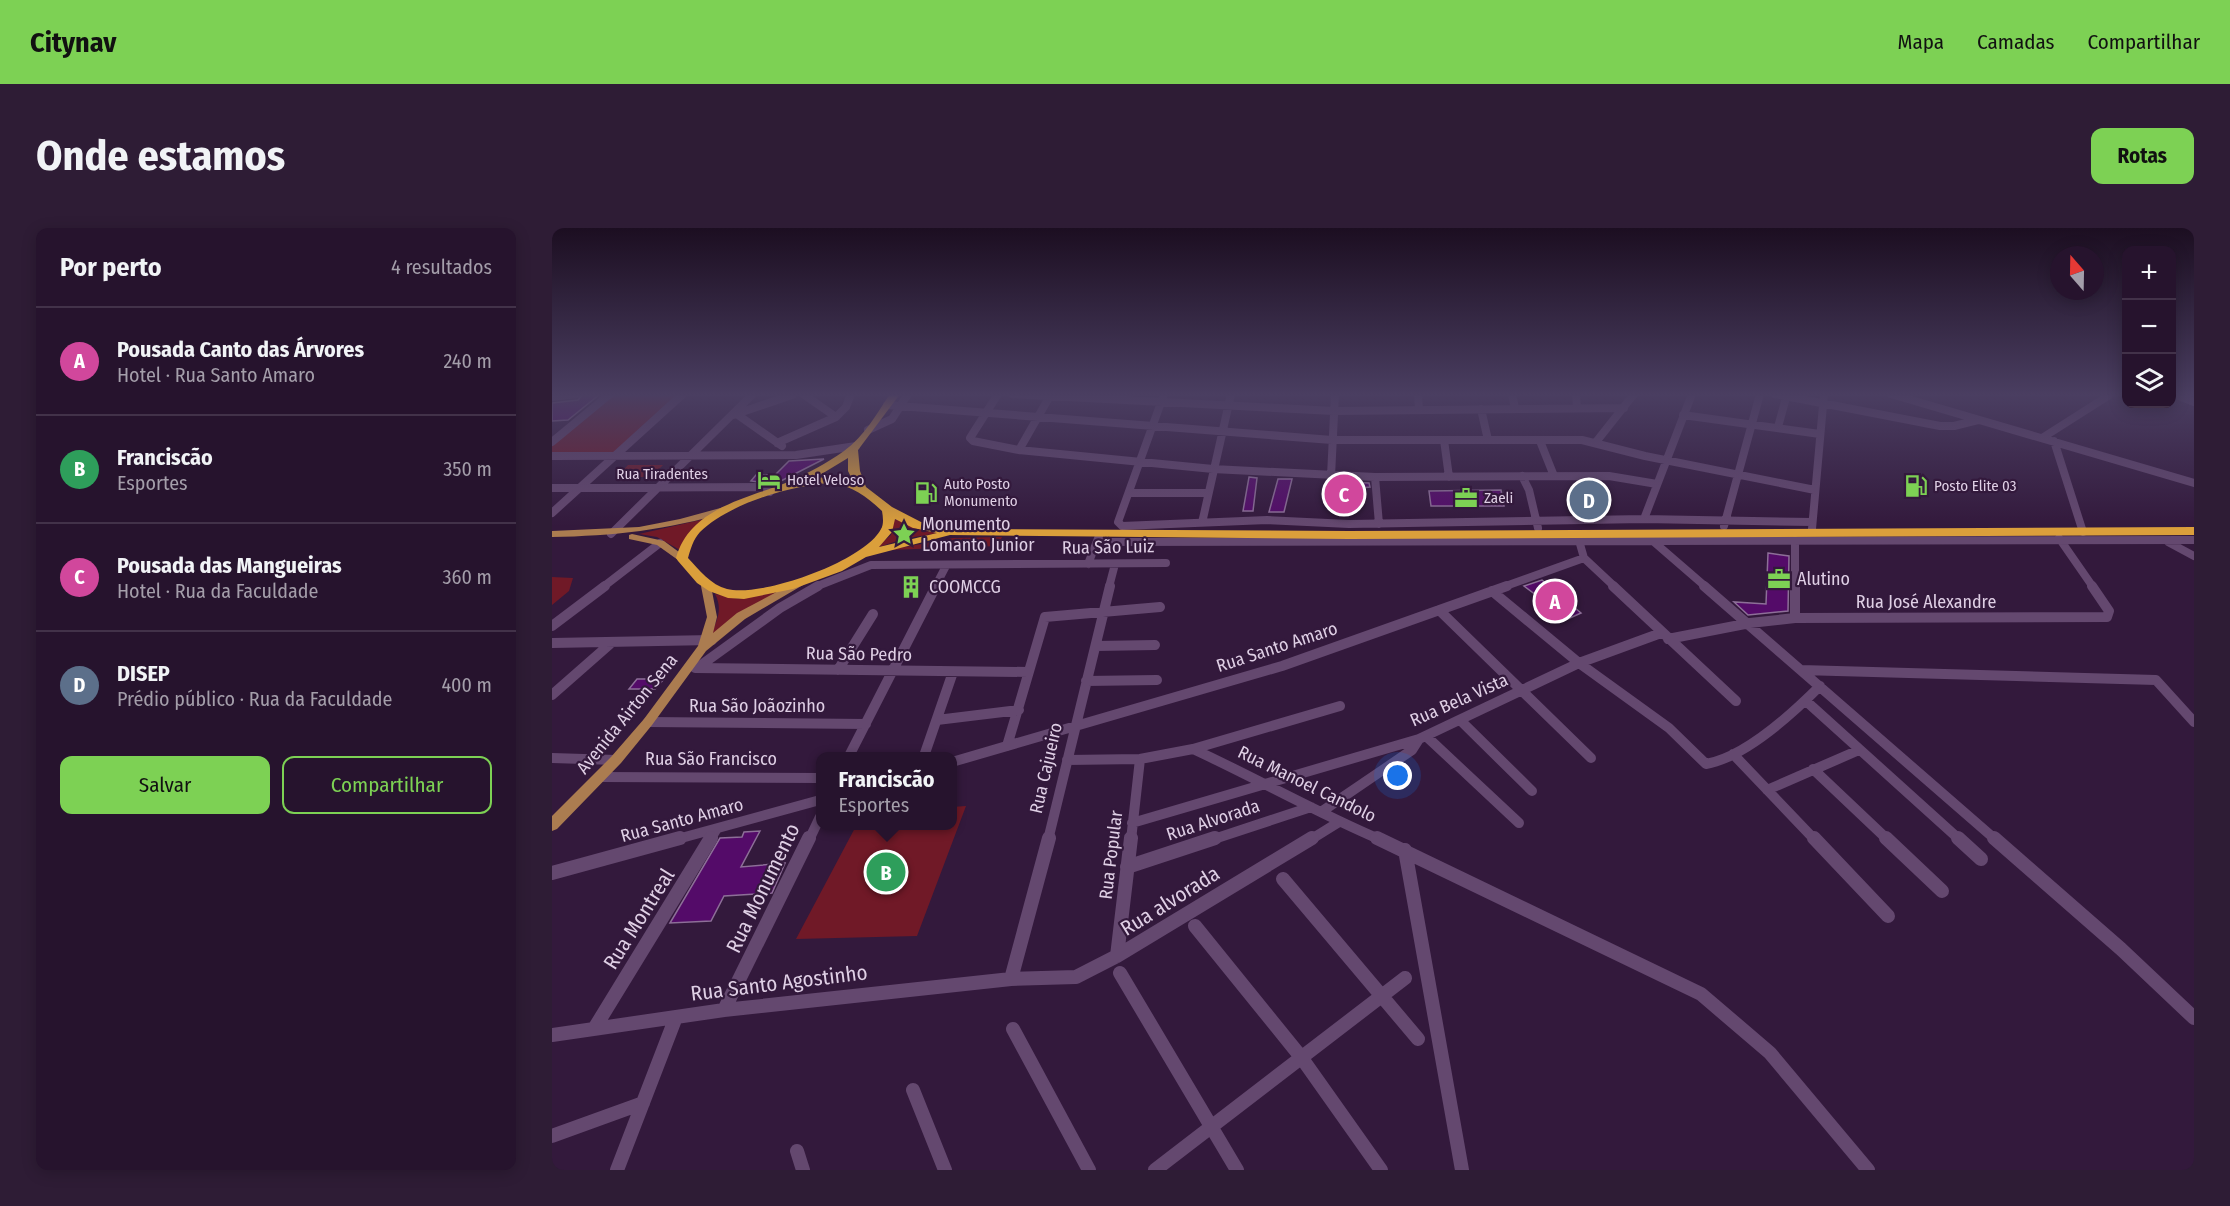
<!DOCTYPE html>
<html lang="pt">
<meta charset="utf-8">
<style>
body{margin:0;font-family:"Fira Sans Condensed",sans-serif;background:#2e1c35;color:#f1f3f6}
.controls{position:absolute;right:18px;top:18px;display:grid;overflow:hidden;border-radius:12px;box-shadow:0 3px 15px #0003}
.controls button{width:54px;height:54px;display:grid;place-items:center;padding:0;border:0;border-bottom:2px solid #423249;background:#26132d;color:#f1f3f6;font:30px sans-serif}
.compass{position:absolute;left:1498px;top:18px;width:54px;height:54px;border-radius:50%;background:#26132d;box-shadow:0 3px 15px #0003;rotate:340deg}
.you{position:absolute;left:846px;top:548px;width:21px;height:21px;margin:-15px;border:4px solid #fff;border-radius:50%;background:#1a73e8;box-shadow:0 0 0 9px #1a73e833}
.badge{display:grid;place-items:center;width:39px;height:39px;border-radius:50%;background:#7dd154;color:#fff;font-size:20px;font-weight:700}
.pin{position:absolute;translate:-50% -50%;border:3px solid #fff;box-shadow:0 2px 6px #0006}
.popup{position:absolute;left:264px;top:524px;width:141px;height:78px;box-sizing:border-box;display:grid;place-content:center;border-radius:12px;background:#26132d;filter:drop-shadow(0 2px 4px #0005);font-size:20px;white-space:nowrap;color:#a49eaa}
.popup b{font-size:22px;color:#f1f3f6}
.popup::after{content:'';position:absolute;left:50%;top:100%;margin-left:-12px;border:12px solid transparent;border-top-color:#26132d}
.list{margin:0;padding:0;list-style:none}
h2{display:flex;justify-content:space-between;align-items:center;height:78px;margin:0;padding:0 24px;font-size:26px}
h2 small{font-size:20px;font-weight:400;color:#a49eaa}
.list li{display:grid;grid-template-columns:39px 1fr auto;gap:18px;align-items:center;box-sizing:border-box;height:108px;padding:0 24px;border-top:2px solid #423249}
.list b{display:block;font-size:22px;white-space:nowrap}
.list p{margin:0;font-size:20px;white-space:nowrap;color:#a49eaa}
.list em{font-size:20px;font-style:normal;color:#a49eaa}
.actions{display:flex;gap:12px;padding:18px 24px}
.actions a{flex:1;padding:14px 0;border:2px solid #7dd154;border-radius:12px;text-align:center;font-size:21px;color:#7dd154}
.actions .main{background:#7dd154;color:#111}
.icon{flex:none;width:33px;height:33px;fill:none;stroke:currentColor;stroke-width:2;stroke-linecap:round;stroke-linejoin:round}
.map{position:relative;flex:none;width:1642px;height:942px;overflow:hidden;border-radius:12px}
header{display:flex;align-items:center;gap:36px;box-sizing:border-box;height:84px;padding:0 30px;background:#7dd154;color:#111}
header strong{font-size:28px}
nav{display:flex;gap:33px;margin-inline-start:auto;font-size:21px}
.intro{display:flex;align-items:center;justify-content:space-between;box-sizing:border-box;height:144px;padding:0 36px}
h1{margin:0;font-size:42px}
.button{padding:15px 27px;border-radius:12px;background:#7dd154;color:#111;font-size:21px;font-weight:700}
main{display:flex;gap:36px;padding:0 36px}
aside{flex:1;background:#26132d;border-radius:12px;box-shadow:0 3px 15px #0003}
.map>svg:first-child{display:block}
</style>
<header>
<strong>Citynav</strong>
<nav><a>Mapa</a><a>Camadas</a><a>Compartilhar</a></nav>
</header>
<div class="intro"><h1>Onde estamos</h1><a class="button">Rotas</a></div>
<main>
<aside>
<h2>Por perto<small>4 resultados</small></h2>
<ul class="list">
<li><span class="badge" style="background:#d1479c">A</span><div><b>Pousada Canto das Árvores</b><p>Hotel · Rua Santo Amaro</p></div><em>240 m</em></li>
<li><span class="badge" style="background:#2e9e5b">B</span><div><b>Franciscão</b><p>Esportes</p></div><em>350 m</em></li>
<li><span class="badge" style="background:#d1479c">C</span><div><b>Pousada das Mangueiras</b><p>Hotel · Rua da Faculdade</p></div><em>360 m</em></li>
<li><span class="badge" style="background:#5c6f8a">D</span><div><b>DISEP</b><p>Prédio público · Rua da Faculdade</p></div><em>400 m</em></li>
</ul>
<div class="actions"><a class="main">Salvar</a><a>Compartilhar</a></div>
</aside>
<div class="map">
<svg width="1642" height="942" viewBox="0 0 1642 942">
<rect width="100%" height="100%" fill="#33193c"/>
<path fill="#701927" d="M 60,166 L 128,166 L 63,226 L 0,226 L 0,217 Z
M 76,237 L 111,237 L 99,249 L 64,249 Z
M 157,290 L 138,303 L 128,322 L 105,309 L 87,306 Z
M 342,291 L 372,303 L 386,305 L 351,311 L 324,320 L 339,307 Z
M 450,309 L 446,318 L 337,322 L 401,310 Z
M 0,349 L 21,350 L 17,363 L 0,377 Z
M 227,364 L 159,407 C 165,392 171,381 163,366 L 187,371 Z
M 414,578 L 365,708 L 244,711 L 304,598 L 400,598 L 400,579 Z"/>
<path fill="#540b69" stroke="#8d6f98" stroke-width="1.5" d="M 31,166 L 48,166 L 16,192 L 0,193 L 0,175 L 26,172 Z
M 272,231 L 223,256 L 199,253 L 204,247 L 223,247 L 237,233 Z
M 697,249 L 705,250 L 701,283 L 691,283 Z
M 726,251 L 740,251 L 732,284 L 717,284 Z
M 779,254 L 817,255 L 818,259 L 808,260 L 807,270 L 776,269 Z
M 949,262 L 952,278 L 879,278 L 877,263 Z
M 1216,325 L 1237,328 L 1236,383 L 1196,387 L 1182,374 L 1214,376 Z
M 990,352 L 1029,385 L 1016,391 L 972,358 Z
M 85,451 L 112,451 L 103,461 L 77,461 Z
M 208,603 L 189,639 L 233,635 L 220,665 L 172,668 L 159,693 L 118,695 L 168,610 L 190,609 L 192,604 Z"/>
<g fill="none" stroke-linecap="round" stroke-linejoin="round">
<path stroke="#64486f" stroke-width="8" d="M 446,166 L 418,210 L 421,213 L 467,222 L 661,241 L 823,249 L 1057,248 L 1105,256
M 460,166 L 782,183 L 1072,180
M 612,166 L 566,294 L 570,298 L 715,292 L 797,296 L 1092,291 L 1260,294
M 866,166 L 867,182
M 960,166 L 963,180
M 1024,166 L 1025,180
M 1223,166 L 1388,198 L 1402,198 L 1426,192
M 1339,166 L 1642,255
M 1622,166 L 1642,174
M 0,169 L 25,166
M 335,177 L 780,212 L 1030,212 L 1093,228 L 1263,262
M 929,181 L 936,212
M 181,187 L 240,167
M 186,187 L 230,218
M 1131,187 L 1268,206
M 284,189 L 294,179 L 299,166
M 1226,199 L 1235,166
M 316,202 L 340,191 L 356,166
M 1490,210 L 1556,168
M 892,212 L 897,249
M 988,213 L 1002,248
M 1502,213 L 1531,304
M 0,214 L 58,166
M 1044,214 L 1082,166
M 225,215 L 284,189 L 251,166
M 467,222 L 499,166
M 0,228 L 244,227 L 304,218
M 779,248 L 783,166
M 970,248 L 977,262 L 986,300
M 823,249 L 827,296
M 0,260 L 212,259 L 218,264
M 577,265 L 656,265
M 0,285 L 131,166
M 1092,291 L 1140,166
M 650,295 L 679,166
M 1172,298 L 1208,166
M 1260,301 L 1272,166
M 59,306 L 201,166
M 1507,310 L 1541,359
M 1243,312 L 1243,359
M 545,314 L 1642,312
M 1102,314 L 1154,359
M 1616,314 L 1642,328
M 1032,330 L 1063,359
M 536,336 L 547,308
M 51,359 L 108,315
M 263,359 L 319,337 L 614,335
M 383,359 L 394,338
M 557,359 L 563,336
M 951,359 L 1032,330 L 1026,309"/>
<path stroke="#64486f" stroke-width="10" d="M 1061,358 L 1184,473
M 1152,358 L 1444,612
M 1243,358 L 1243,390
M 940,363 L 1027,435 L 1117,500 L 1154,536 C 1193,529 1241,485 1268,458
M 887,382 L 1039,530
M 0,398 L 53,358
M 1116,411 L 1198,395 L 1243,390 L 1555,389 L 1557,383 L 1540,358
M 0,415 L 160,412
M 544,418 L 603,417
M 143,440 L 476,444
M 145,440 L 228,380 L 266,358
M 286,442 L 321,386
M 1249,442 L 1604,452 L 1642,494
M 534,453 L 605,452
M 0,467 L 58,416
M 1254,473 L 1408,612
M 385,492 L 467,482
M 908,492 L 980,563
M 96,494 L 314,496
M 874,508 L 967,595
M 455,518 L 493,389 L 608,379
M 641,521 C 704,550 765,585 829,612
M 1181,526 L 1263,612
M 297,528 L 384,358
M 372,528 L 401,444
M 0,530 L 64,532
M 515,532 L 588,531 L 641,521 L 788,478
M 400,534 L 730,438 L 955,358
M 1261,541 L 1336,612
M 49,549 L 268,550
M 1215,562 L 1307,522
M 769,584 L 860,522 L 867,511
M 580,595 L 867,511 L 1027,435 L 1109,405
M 122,612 L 268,572
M 158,612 L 164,602
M 257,612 L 268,589
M 496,612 L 558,358
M 579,612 L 588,531
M 659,612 L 759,579
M 758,612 L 787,594"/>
<path stroke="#64486f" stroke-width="14" d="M 825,610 L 1149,766 L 1218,825 L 1316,942
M 1262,610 L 1336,688
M 1334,610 L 1390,663
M 1406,610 L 1429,631
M 1442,610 L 1569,721 L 1642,790
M 853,622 L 910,942
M 575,639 L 663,610
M 0,645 L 128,610
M 731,651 L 866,811
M 643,698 L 749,829 L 829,942
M 565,728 L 579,610
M 568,745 L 685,942
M 459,751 L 497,610
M 172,782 L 257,610
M 42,801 L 159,610
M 461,801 L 537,942
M 0,807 L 172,782 L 459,751 L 524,749 L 565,728 L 760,610
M 361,862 L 393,942
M 0,908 L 91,875
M 245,923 L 251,942
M 65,942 L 124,789
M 603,942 L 853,750"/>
<path fill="#ab7c50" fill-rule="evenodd" d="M 172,279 L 175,280 L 175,284 C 117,302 60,308 0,309 L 0,303 L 87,299 L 128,291 Z
M 80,306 L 112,313 L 135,330 L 130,333 L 126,332 L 105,317 L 77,311 L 77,307 Z
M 247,352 L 251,353 L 252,355 L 251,357 L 193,391 L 154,423 L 100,497 L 69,535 L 5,601 L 0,603 L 0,588 L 59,529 L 92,491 L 146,418 L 155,389 L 149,358 L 150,356 L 154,355 L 159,358 L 165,389 L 161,405 L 185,385 Z"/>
<path fill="#db9f3b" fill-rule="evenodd" d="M 338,166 L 348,166 L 306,222 L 308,243 L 314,259 L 340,279 L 369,294 L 404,301 L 797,303 L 1642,299 L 1642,307 L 797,311 L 398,307 L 314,329 L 290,343 L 241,361 L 192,371 L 176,370 L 157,363 L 145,355 L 126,333 L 124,330 C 138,280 194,271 236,254 C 255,246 275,235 292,223 C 312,209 325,185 338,166 ZM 296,230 L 296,243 L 301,253 L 279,249 L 263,250 ZM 279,255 C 301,258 315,269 330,283 C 331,289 332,296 329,301 C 313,333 209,370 175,361 C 159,357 147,342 136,330 C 139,320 141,312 148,304 C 176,276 240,257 279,255 ZM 343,291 L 361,300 L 385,305 L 327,319 L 340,304 Z"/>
</g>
<linearGradient id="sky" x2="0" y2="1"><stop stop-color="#1c0e21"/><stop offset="0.56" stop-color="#4a3e61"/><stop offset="1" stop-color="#4a3e61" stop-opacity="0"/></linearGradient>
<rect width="1642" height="298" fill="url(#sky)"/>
<defs>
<g id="hotel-bare" transform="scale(1.8)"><path d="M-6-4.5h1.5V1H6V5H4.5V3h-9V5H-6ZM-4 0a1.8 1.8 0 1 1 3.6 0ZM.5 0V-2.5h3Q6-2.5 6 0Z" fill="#7dd154" stroke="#33193c" stroke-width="2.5" paint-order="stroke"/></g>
<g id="fuel-bare" transform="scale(1.8)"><path d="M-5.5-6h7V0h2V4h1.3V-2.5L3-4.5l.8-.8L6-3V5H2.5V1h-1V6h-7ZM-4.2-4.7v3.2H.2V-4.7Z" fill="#7dd154" stroke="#33193c" stroke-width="2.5" paint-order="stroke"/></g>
<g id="office-bare" transform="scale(1.8)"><path d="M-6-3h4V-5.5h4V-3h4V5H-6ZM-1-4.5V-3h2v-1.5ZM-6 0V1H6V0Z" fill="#7dd154" stroke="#33193c" stroke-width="2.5" paint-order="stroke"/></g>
<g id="sight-bare" transform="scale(1.8)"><path d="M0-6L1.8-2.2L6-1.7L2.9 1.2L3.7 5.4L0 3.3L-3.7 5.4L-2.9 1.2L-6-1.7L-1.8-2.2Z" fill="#7dd154" stroke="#33193c" stroke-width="2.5" paint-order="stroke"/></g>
<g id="building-bare" transform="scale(1.8)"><path d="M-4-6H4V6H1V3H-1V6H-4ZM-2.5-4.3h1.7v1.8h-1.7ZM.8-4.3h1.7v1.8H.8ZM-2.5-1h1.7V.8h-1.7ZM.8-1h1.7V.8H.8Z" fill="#7dd154" stroke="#33193c" stroke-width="2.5" paint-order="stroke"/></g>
</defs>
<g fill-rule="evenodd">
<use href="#hotel-bare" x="217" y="252"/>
<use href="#fuel-bare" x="1364" y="258"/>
<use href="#fuel-bare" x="374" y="265"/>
<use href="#office-bare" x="914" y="270"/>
<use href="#sight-bare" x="352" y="306"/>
<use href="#office-bare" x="1227" y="351"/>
<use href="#building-bare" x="359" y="359"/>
</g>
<g text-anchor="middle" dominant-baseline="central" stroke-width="4.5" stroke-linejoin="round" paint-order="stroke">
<g font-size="15" fill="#dfcfe5" stroke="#33193c">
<text x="110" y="246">Rua Tiradentes</text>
</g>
<g font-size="15" fill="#dfcfe5" stroke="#33193c" text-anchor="start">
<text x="235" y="252">Hotel Veloso</text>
<text x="392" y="256">Auto Posto<tspan x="392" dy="17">Monumento</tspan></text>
<text x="1382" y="258">Posto Elite 03</text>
<text x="932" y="270">Zaeli</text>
</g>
<g font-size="18" fill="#dfcfe5" stroke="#33193c" text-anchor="start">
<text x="370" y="296">Monumento<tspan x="370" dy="21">Lomanto Junior</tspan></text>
<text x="1245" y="351">Alutino</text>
<text x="377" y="359">COOMCCG</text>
</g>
<g font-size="18" fill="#dfcfe5" stroke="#33193c">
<text transform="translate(556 319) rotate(-1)">Rua São Luiz</text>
<text x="1374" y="374">Rua José Alexandre</text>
<text transform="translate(725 419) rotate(-18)">Rua Santo Amaro</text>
<text transform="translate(307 426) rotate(1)">Rua São Pedro</text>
<text transform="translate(907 472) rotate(-24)">Rua Bela Vista</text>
<text x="205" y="478">Rua São Joãozinho</text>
<text transform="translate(75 486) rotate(-51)">Avenida Airton Sena</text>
<text x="159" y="531">Rua São Francisco</text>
<text transform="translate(494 540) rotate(-77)">Rua Cajueiro</text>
<text transform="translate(755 556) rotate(26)">Rua Manoel Candolo</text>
<text transform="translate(130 592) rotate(-15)">Rua Santo Amaro</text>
<text transform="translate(661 592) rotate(-18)">Rua Alvorada</text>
<text transform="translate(559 627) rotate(-83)">Rua Popular</text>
</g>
<g font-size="21" fill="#dfcfe5" stroke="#33193c">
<text transform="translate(211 660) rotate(-64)">Rua Monumento</text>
<text transform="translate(618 673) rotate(-32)">Rua alvorada</text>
<text transform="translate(87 691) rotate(-58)">Rua Montreal</text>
<text transform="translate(227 755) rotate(-7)">Rua Santo Agostinho</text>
</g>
</g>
</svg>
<div class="controls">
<button>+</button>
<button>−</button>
<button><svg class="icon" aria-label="layers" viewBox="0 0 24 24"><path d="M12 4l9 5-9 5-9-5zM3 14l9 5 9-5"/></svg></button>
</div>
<svg class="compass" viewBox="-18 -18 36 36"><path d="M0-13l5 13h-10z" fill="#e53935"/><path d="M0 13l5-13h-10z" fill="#a49eaa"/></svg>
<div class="you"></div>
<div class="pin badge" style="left:1003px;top:373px;background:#d1479c">A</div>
<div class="pin badge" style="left:334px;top:644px;background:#2e9e5b">B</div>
<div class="popup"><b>Franciscão</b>Esportes</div>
<div class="pin badge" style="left:792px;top:266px;background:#d1479c">C</div>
<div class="pin badge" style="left:1037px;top:272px;background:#5c6f8a">D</div>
</div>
</main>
